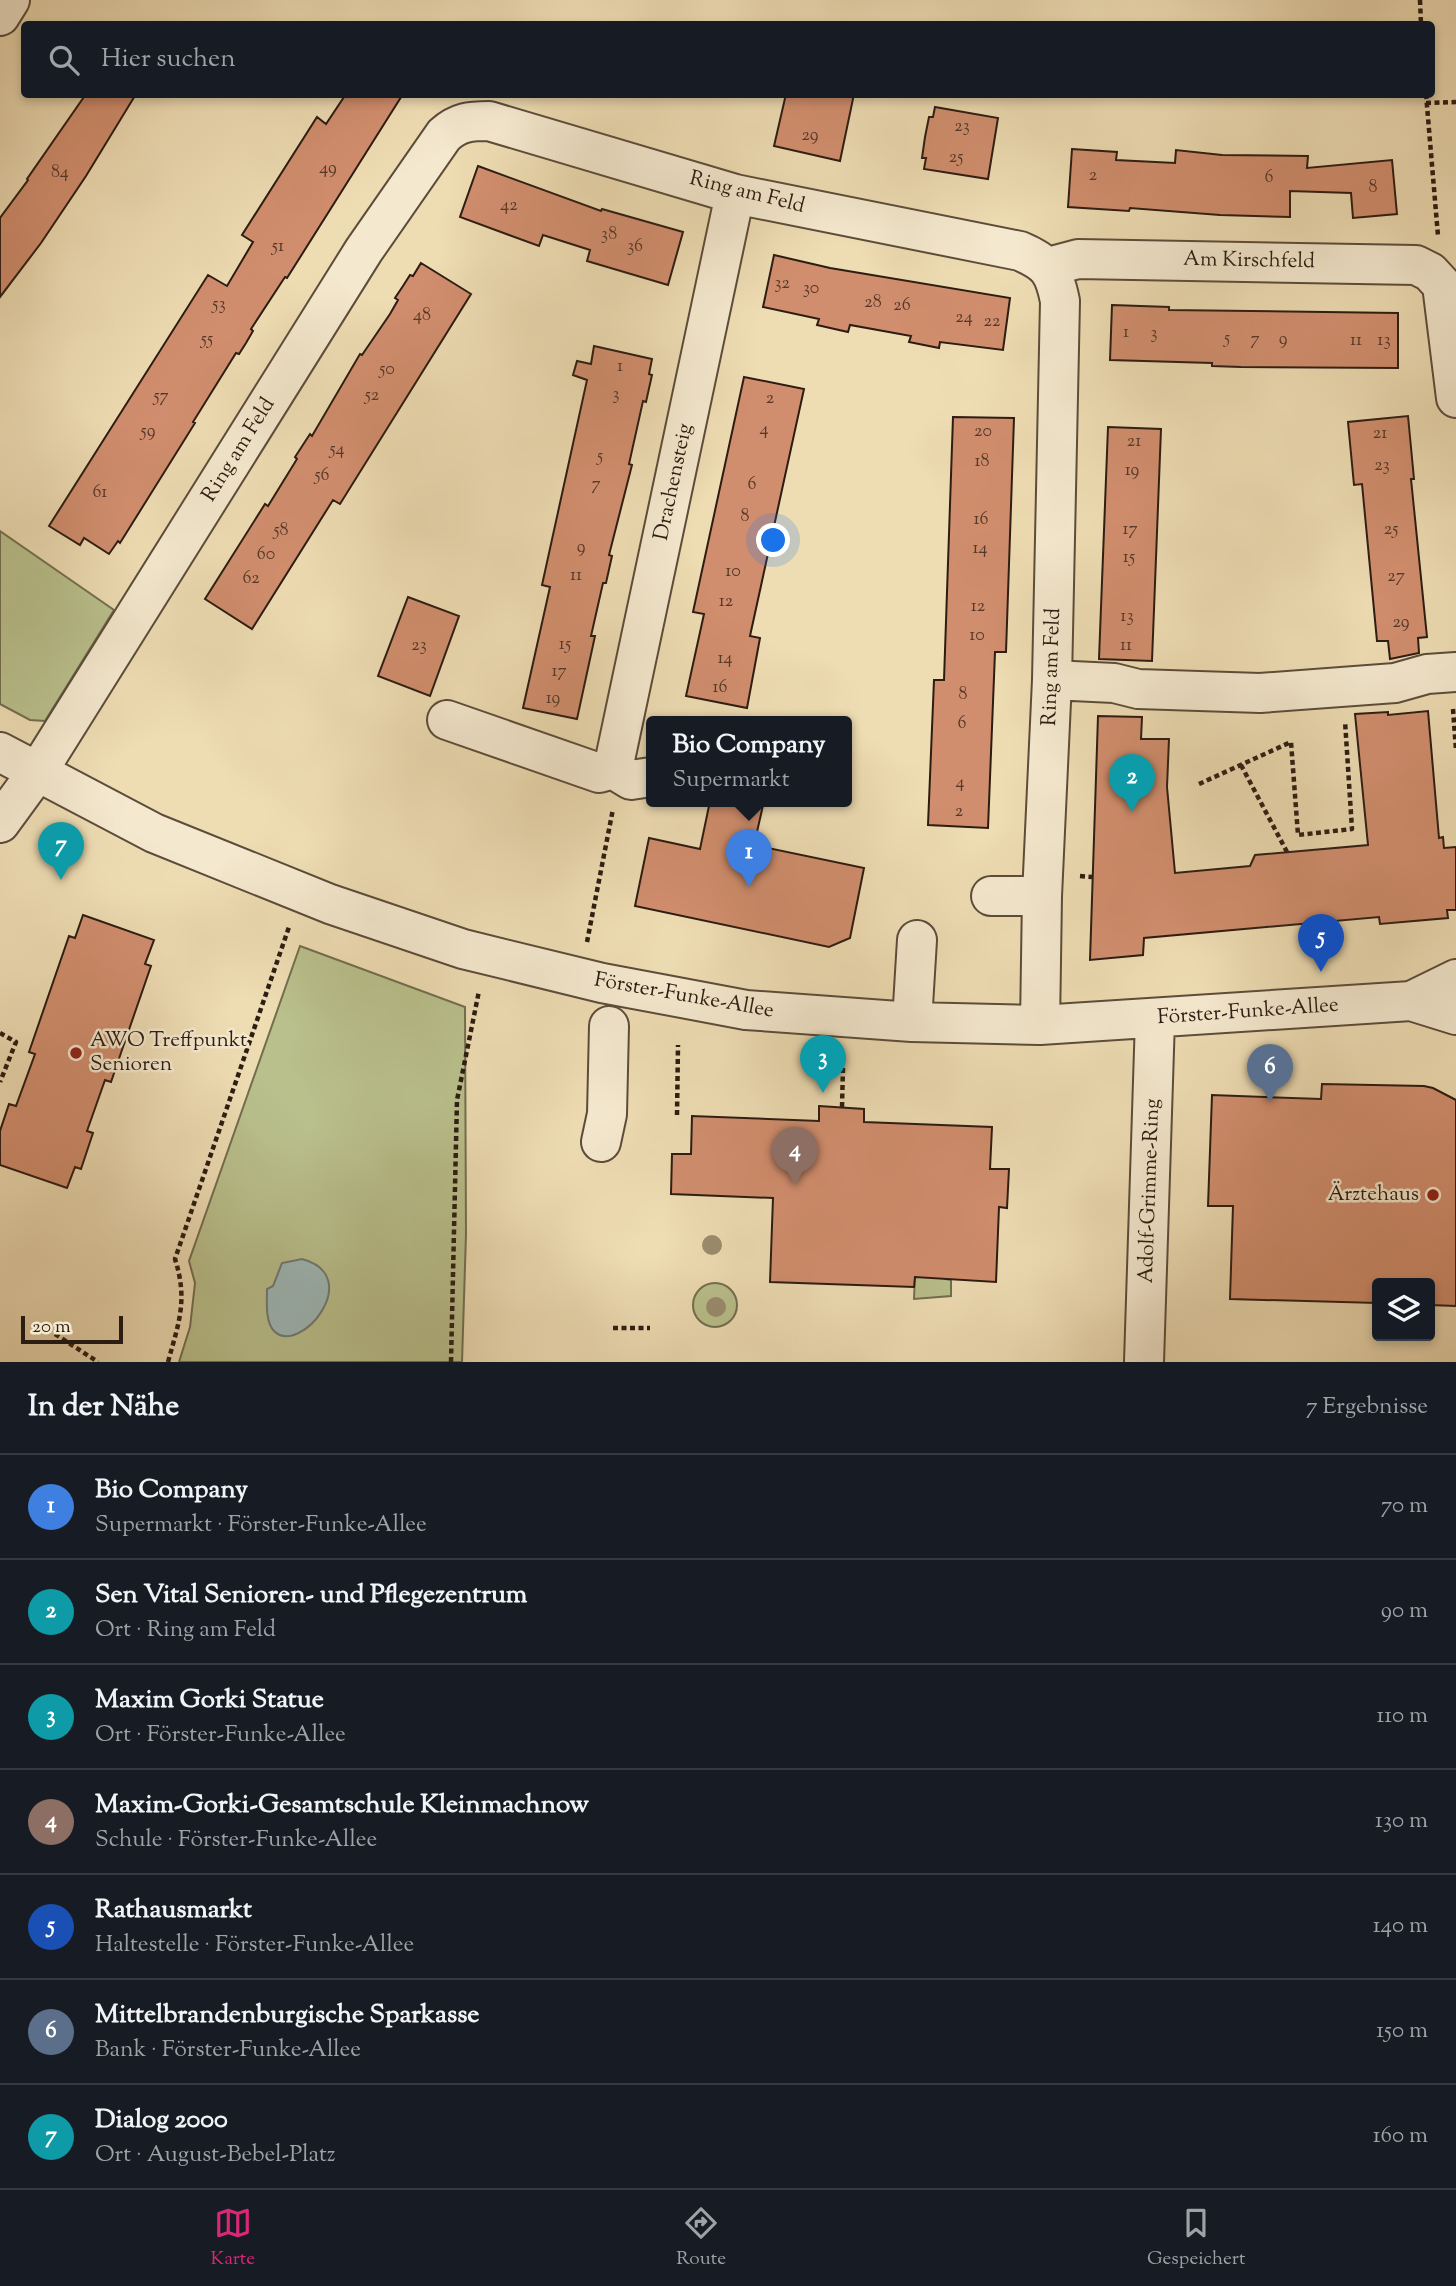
<!DOCTYPE html>
<html lang="de">
<meta charset="utf-8">
<style>
body{margin:0;font-family:"Sorts Mill Goudy",serif;background:#20242c;color:#f1f3f6}
.controls{position:absolute;right:21px;bottom:21px;display:grid;overflow:hidden;border-radius:7px;box-shadow:0 4px 10px #0003}
.controls button{width:63px;height:63px;display:grid;place-items:center;padding:0;border:0;border-bottom:2px solid #363941;background:#171b24;color:#f1f3f6;font:35px sans-serif}
.scale{position:absolute;left:21px;bottom:18px;width:102px;box-sizing:border-box;padding-left:7px;border:4px solid #2c1c12;border-top:0;font-size:19px;line-height:24px;white-space:nowrap;color:#2c1c12;-webkit-text-stroke:5px #f4e8ce;paint-order:stroke}
.you{position:absolute;left:774px;top:541px;width:24px;height:24px;margin:-18px;border:5px solid #fff;border-radius:50%;background:#1a73e8;box-shadow:0 0 0 10px #1a73e833}
.badge{display:grid;place-items:center;width:46px;height:46px;border-radius:50%;background:#db2777;color:#fff;font-size:23px;font-weight:700}
.pin{position:absolute;translate:-50% -58px;filter:drop-shadow(0 2px 4px #0008)}
.pin::after{content:'';position:absolute;top:37px;width:24px;height:21px;background:inherit;clip-path:polygon(0 0,100% 0,50% 100%)}
.popup{position:absolute;left:646px;top:716px;width:206px;height:91px;box-sizing:border-box;display:grid;place-content:center;border-radius:7px;background:#171b24;filter:drop-shadow(0 2px 5px #0005);font-size:23px;white-space:nowrap;color:#9ea1a6}
.popup b{font-size:26px;color:#f1f3f6}
.popup::after{content:'';position:absolute;left:50%;top:100%;margin-left:-14px;border:14px solid transparent;border-top-color:#171b24}
.list{margin:0;padding:0;list-style:none}
h2{display:flex;justify-content:space-between;align-items:center;height:91px;margin:0;padding:0 28px;font-size:30px}
h2 small{font-size:23px;font-weight:400;color:#9ea1a6}
.list li{display:grid;grid-template-columns:46px 1fr auto;gap:21px;align-items:center;box-sizing:border-box;height:105px;padding:0 28px;border-top:2px solid #363941}
.list b{display:block;font-size:26px;white-space:nowrap}
.list p{margin:0;font-size:23px;white-space:nowrap;color:#9ea1a6}
.list em{font-size:23px;font-style:normal;color:#9ea1a6}
.icon{flex:none;width:38px;height:38px;fill:none;stroke:currentColor;stroke-width:2;stroke-linecap:round;stroke-linejoin:round}
.map{position:relative;flex:none;width:1456px;height:1362px;overflow:hidden}
.search{position:absolute;background:#171b24;box-shadow:0 4px 10px #0003;left:21px;right:21px;top:21px;height:77px;display:flex;align-items:center;gap:18px;box-sizing:border-box;padding:0 24px;border-radius:7px;color:#9ea1a6;font-size:26px}
.sheet{height:826px;background:#171b24}
nav{display:flex;justify-content:space-around;align-items:center;box-sizing:border-box;height:98px;border-top:2px solid #363941;background:#171b24;font-size:19px;color:#9ea1a6}
nav a{display:grid;justify-items:center;gap:4px}
nav .on{color:#db2777}
.map>svg:first-child{display:block}
</style>
<div class="map">
<svg width="1456" height="1362" viewBox="0 0 1456 1362">
<rect width="100%" height="100%" fill="#eedcb3"/>
<filter id="stains"><feTurbulence type="fractalNoise" baseFrequency=".00286" numOctaves="4"/><feColorMatrix values="0 0 0 0 .2 0 0 0 0 .09 0 0 0 0 .02 0 0 0 .5 -.17"/></filter>
<radialGradient id="worn" r=".72"><stop offset=".6" stop-color="#630" stop-opacity="0"/><stop offset="1" stop-color="#630" stop-opacity=".3"/></radialGradient>
<path fill="#b9c08c" stroke="#726e4f" stroke-width="2" d="M 0,531 L 114,610 L 45,721 L 30,720 L 0,704 Z
M 300,946 L 465,1007 L 466,1234 L 462,1362 L 179,1362 L 190,1327 L 195,1283 L 189,1261 Z
M 918,1204 L 948,1206 L 945,1279 L 951,1280 L 951,1296 L 914,1299 Z
M693 1305a22 22 0 1 1 44 0a22 22 0 1 1-44 0Z"/>
<path fill="#9eb9b8" stroke="#707a76" stroke-width="2" d="M 302,1259 C 366,1276 300,1357 274,1331 C 265,1322 267,1301 267,1289 L 273,1286 L 282,1263 Z"/>
<path fill="#d18e6e" stroke="#2c1c12" stroke-width="2" d="M 86,94 L 136,94 L 86,176 L 41,243 L 0,297 L 0,218 L 28,180 L 27,179 Z
M 346,94 L 403,94 L 287,278 L 285,277 L 251,329 L 253,331 L 246,343 L 239,354 L 236,353 L 193,422 L 195,423 L 120,543 L 118,541 L 109,554 L 84,538 L 80,545 L 49,526 L 208,275 L 227,286 L 253,242 L 242,235 L 317,117 L 326,124 Z
M 786,94 L 854,94 L 840,161 L 774,146 Z
M 935,107 L 998,118 L 988,179 L 924,169 L 926,158 L 922,158 L 925,137 L 929,117 L 933,117 Z
M 1072,149 L 1117,152 L 1116,160 L 1175,163 L 1176,150 L 1222,155 L 1308,156 L 1307,168 L 1392,160 L 1397,214 L 1353,218 L 1351,193 L 1290,191 L 1290,217 L 1220,215 L 1130,208 L 1129,211 L 1068,207 Z
M 478,166 L 601,211 L 602,209 L 683,232 L 668,285 L 587,261 L 590,250 L 543,235 L 539,246 L 460,217 Z
M 774,255 L 830,268 L 1010,298 L 1003,350 L 940,342 L 939,348 L 909,342 L 911,336 L 850,325 L 848,332 L 817,325 L 819,319 L 763,307 Z
M 421,263 L 471,294 L 340,504 L 333,500 L 252,629 L 205,599 L 265,504 L 268,506 L 297,459 L 295,457 L 310,434 L 312,436 L 360,354 L 362,355 L 390,314 L 398,300 L 395,298 L 403,286 L 410,275 L 413,276 Z
M 1112,305 L 1169,307 L 1169,310 L 1398,313 L 1398,368 L 1241,367 L 1212,366 L 1212,363 L 1110,360 Z
M 594,346 L 652,359 L 649,374 L 652,375 L 646,402 L 643,401 L 629,464 L 632,465 L 609,555 L 612,556 L 606,583 L 603,583 L 591,636 L 595,636 L 577,719 L 523,708 L 550,587 L 542,585 L 587,380 L 573,375 L 577,361 L 591,364 Z
M 744,377 L 804,389 L 750,636 L 760,638 L 747,708 L 686,696 L 704,614 L 693,612 Z
M 1408,416 L 1414,479 L 1411,479 L 1427,637 L 1418,638 L 1419,653 L 1390,659 L 1388,641 L 1377,641 L 1362,484 L 1354,485 L 1348,422 Z
M 953,417 L 1014,418 L 1006,652 L 995,652 L 988,828 L 928,825 L 934,680 L 944,680 Z
M 1108,427 L 1161,429 L 1152,661 L 1099,659 Z
M 408,597 L 459,616 L 430,696 L 378,676 Z
M 1428,711 L 1439,838 L 1443,837 L 1444,848 L 1456,847 L 1456,910 L 1447,910 L 1448,918 L 1380,924 L 1379,917 L 1144,938 L 1143,955 L 1090,960 L 1098,716 L 1142,717 L 1141,739 L 1169,739 L 1167,787 L 1175,873 L 1250,866 L 1255,855 L 1368,845 L 1355,714 L 1388,712 L 1388,715 Z
M 710,801 L 764,801 L 754,845 L 864,868 L 850,938 L 829,947 L 635,906 L 649,838 L 700,849 Z
M 83,915 L 154,940 L 145,964 L 151,966 L 123,1047 L 111,1082 L 105,1080 L 87,1131 L 93,1133 L 81,1169 L 75,1167 L 67,1188 L 0,1165 L 0,1131 L 9,1104 L 16,1106 L 35,1054 L 29,1052 L 69,936 L 75,938 Z
M 1322,1084 L 1424,1086 L 1433,1088 L 1456,1100 L 1456,1306 L 1430,1305 L 1430,1283 L 1377,1283 L 1377,1303 L 1230,1299 L 1233,1206 L 1208,1206 L 1212,1095 L 1321,1099 Z
M 819,1106 L 864,1109 L 864,1122 L 992,1127 L 990,1169 L 1009,1169 L 1007,1208 L 999,1207 L 996,1282 L 915,1277 L 914,1287 L 770,1282 L 773,1198 L 671,1194 L 672,1154 L 691,1154 L 692,1116 L 819,1121 Z"/>
<g fill="none" stroke-linecap="round" stroke-linejoin="round">
<g stroke="#5c4c3a" stroke-width="42">
<path id="minor" d="M 0,16 L 10,0
M 1048,267 L 1078,259 L 1416,265 L 1430,272 L 1442,285 L 1456,398
M 1052,680 L 1114,683 L 1138,689 L 1260,693 L 1395,683 L 1427,674 L 1456,672
M 447,720 L 599,773 L 613,769 L 631,780 L 651,777
M 0,752 L 154,833 L 330,904 L 463,949 L 602,983 L 746,1010 L 912,1022 L 1040,1025 L 1411,1001 L 1456,979
M 613,769 L 735,194
M 0,823 L 38,771 L 364,250 L 444,135 C 458,122 470,121 489,121 L 735,194 L 1020,251 C 1048,263 1054,271 1060,301 L 1052,680 L 1042,896 L 1040,1025
M 991,896 L 1042,896
M 1411,1001 L 1456,1015
M 912,1022 L 917,940
M 601,1142 L 607,1114 L 609,1026
M 1144,1362 L 1155,1019"/>
</g>
<path stroke="#2c1c12" stroke-width="4.5" stroke-dasharray="5 3.5" stroke-linecap="butt" d="M 1420,0 L 1421,24
M 1426,94 L 1438,236
M 1426,103 L 1456,102
M 1453,709 L 1456,750
M 1241,765 L 1287,852
M 1199,784 L 1291,742 L 1298,835 L 1352,829 L 1345,721
M 1080,876 L 1092,877
M 587,942 L 613,809
M 0,1033 L 16,1042 L 0,1082
M 842,1107 L 843,1067
M 677,1115 L 678,1045
M 613,1328 L 650,1328
M 55,1334 L 98,1362
M 168,1362 C 179,1322 188,1300 175,1259 L 289,927
M 451,1362 L 457,1100 L 479,991"/>
<use href="#minor" stroke="#f4e8ce" stroke-width="38"/>
</g>
<g fill="#9a8d6f">
<circle cx="712" cy="1245" r="10"/>
<circle cx="716" cy="1307" r="10"/>
</g>
<g fill="#8f2418" stroke="#f4e8ce" stroke-width="2.5">
<circle cx="76" cy="1053" r="7"/>
<circle cx="1433" cy="1195" r="7"/>
</g>
<g text-anchor="middle" dominant-baseline="central" stroke-width="5" stroke-linejoin="round" paint-order="stroke">
<g font-size="18" fill="#553829">
<text x="962" y="127">23</text>
<text x="810" y="136">29</text>
<text x="956" y="158">25</text>
<text x="328" y="169">49</text>
<text x="60" y="173">84</text>
<text x="1093" y="176">2</text>
<text x="1269" y="178">6</text>
<text x="1373" y="188">8</text>
<text x="509" y="206">42</text>
<text x="609" y="235">38</text>
<text x="278" y="247">51</text>
<text x="635" y="247">36</text>
<text x="782" y="284">32</text>
<text x="811" y="289">30</text>
<text x="873" y="303">28</text>
<text x="219" y="305">53</text>
<text x="902" y="306">26</text>
<text x="422" y="316">48</text>
<text x="964" y="318">24</text>
<text x="992" y="322">22</text>
<text x="1126" y="333">1</text>
<text x="1154" y="334">3</text>
<text x="1227" y="339">5</text>
<text x="207" y="340">55</text>
<text x="1255" y="340">7</text>
<text x="1283" y="340">9</text>
<text x="1356" y="341">11</text>
<text x="1384" y="341">13</text>
<text x="620" y="367">1</text>
<text x="387" y="370">50</text>
<text x="616" y="395">3</text>
<text x="372" y="396">52</text>
<text x="161" y="397">57</text>
<text x="770" y="399">2</text>
<text x="764" y="430">4</text>
<text x="148" y="432">59</text>
<text x="983" y="432">20</text>
<text x="1380" y="434">21</text>
<text x="1134" y="442">21</text>
<text x="337" y="450">54</text>
<text x="600" y="457">5</text>
<text x="982" y="462">18</text>
<text x="1382" y="466">23</text>
<text x="1132" y="471">19</text>
<text x="322" y="476">56</text>
<text x="596" y="485">7</text>
<text x="752" y="485">6</text>
<text x="100" y="493">61</text>
<text x="745" y="517">8</text>
<text x="981" y="520">16</text>
<text x="1130" y="530">17</text>
<text x="1391" y="530">25</text>
<text x="281" y="531">58</text>
<text x="581" y="548">9</text>
<text x="980" y="549">14</text>
<text x="266" y="555">60</text>
<text x="1129" y="558">15</text>
<text x="733" y="572">10</text>
<text x="576" y="576">11</text>
<text x="1396" y="577">27</text>
<text x="251" y="579">62</text>
<text x="726" y="602">12</text>
<text x="978" y="607">12</text>
<text x="1127" y="617">13</text>
<text x="1401" y="623">29</text>
<text x="977" y="636">10</text>
<text x="565" y="645">15</text>
<text x="419" y="646">23</text>
<text x="1126" y="646">11</text>
<text x="725" y="659">14</text>
<text x="559" y="672">17</text>
<text x="720" y="688">16</text>
<text x="963" y="695">8</text>
<text x="553" y="699">19</text>
<text x="962" y="724">6</text>
<text x="960" y="783">4</text>
<text x="959" y="812">2</text>
</g>
<g font-size="21" fill="#2c1c12" stroke="#f4e8ce">
<text transform="translate(747 193) rotate(14)">Ring am Feld</text>
<text transform="translate(1249 261) rotate(1)">Am Kirschfeld</text>
<text transform="translate(239 450) rotate(-58)">Ring am Feld</text>
<text transform="translate(674 482) rotate(-78)">Drachensteig</text>
<text transform="translate(1052 667) rotate(-88)">Ring am Feld</text>
<text transform="translate(684 996) rotate(10)">Förster-Funke-Allee</text>
<text transform="translate(1248 1012) rotate(-4)">Förster-Funke-Allee</text>
<text transform="translate(1150 1191) rotate(-88)">Adolf-Grimme-Ring</text>
</g>
<g font-size="21" fill="#2c1c12" stroke="#f4e8ce" text-anchor="start">
<text x="90" y="1041">AWO Treffpunkt<tspan x="90" dy="24">Senioren</tspan></text>
<text x="1419" y="1195" text-anchor="end">Ärztehaus</text>
</g>
</g>
<rect width="100%" height="100%" filter="url(#stains)"/>
<rect width="100%" height="100%" fill="url(#worn)"/>
</svg>
<div class="controls">
<button><svg class="icon" aria-label="layers" viewBox="0 0 24 24"><path d="M12 4l9 5-9 5-9-5zM3 14l9 5 9-5"/></svg></button>
</div>
<div class="scale">20 m</div>
<div class="you"></div>
<div class="pin badge" style="left:749px;top:887px;background:#3f7fe0">1</div>
<div class="popup"><b>Bio Company</b>Supermarkt</div>
<div class="pin badge" style="left:1132px;top:812px;background:#0f9aa8">2</div>
<div class="pin badge" style="left:823px;top:1093px;background:#0f9aa8">3</div>
<div class="pin badge" style="left:795px;top:1185px;background:#8d6e63">4</div>
<div class="pin badge" style="left:1321px;top:972px;background:#1a4fb4">5</div>
<div class="pin badge" style="left:1270px;top:1102px;background:#5c6f8a">6</div>
<div class="pin badge" style="left:61px;top:880px;background:#0f9aa8">7</div>
<div class="search"><svg class="icon" aria-label="search" viewBox="0 0 24 24"><circle cx="10" cy="10" r="6"/><path d="M15 15l6 6"/></svg>Hier suchen</div>
</div>
<section class="sheet">
<h2>In der Nähe<small>7 Ergebnisse</small></h2>
<ul class="list">
<li><span class="badge" style="background:#3f7fe0">1</span><div><b>Bio Company</b><p>Supermarkt · Förster-Funke-Allee</p></div><em>70 m</em></li>
<li><span class="badge" style="background:#0f9aa8">2</span><div><b>Sen Vital Senioren- und Pflegezentrum</b><p>Ort · Ring am Feld</p></div><em>90 m</em></li>
<li><span class="badge" style="background:#0f9aa8">3</span><div><b>Maxim Gorki Statue</b><p>Ort · Förster-Funke-Allee</p></div><em>110 m</em></li>
<li><span class="badge" style="background:#8d6e63">4</span><div><b>Maxim-Gorki-Gesamtschule Kleinmachnow</b><p>Schule · Förster-Funke-Allee</p></div><em>130 m</em></li>
<li><span class="badge" style="background:#1a4fb4">5</span><div><b>Rathausmarkt</b><p>Haltestelle · Förster-Funke-Allee</p></div><em>140 m</em></li>
<li><span class="badge" style="background:#5c6f8a">6</span><div><b>Mittelbrandenburgische Sparkasse</b><p>Bank · Förster-Funke-Allee</p></div><em>150 m</em></li>
<li><span class="badge" style="background:#0f9aa8">7</span><div><b>Dialog 2000</b><p>Ort · August-Bebel-Platz</p></div><em>160 m</em></li>
</ul>
</section>
<nav>
<a class="on"><svg class="icon" aria-label="map" viewBox="0 0 24 24"><path d="M3 6l6-2 6 2 6-2v14l-6 2-6-2-6 2zM9 4v14M15 6v14"/></svg>Karte</a>
<a><svg class="icon" aria-label="directions" viewBox="0 0 24 24"><path d="M12 3l9 9-9 9-9-9zM9 14v-3h6M13 9l2 2-2 2"/></svg>Route</a>
<a><svg class="icon" aria-label="saved" viewBox="0 0 24 24"><path d="M7 4h10v16l-5-4-5 4z"/></svg>Gespeichert</a>
</nav>
